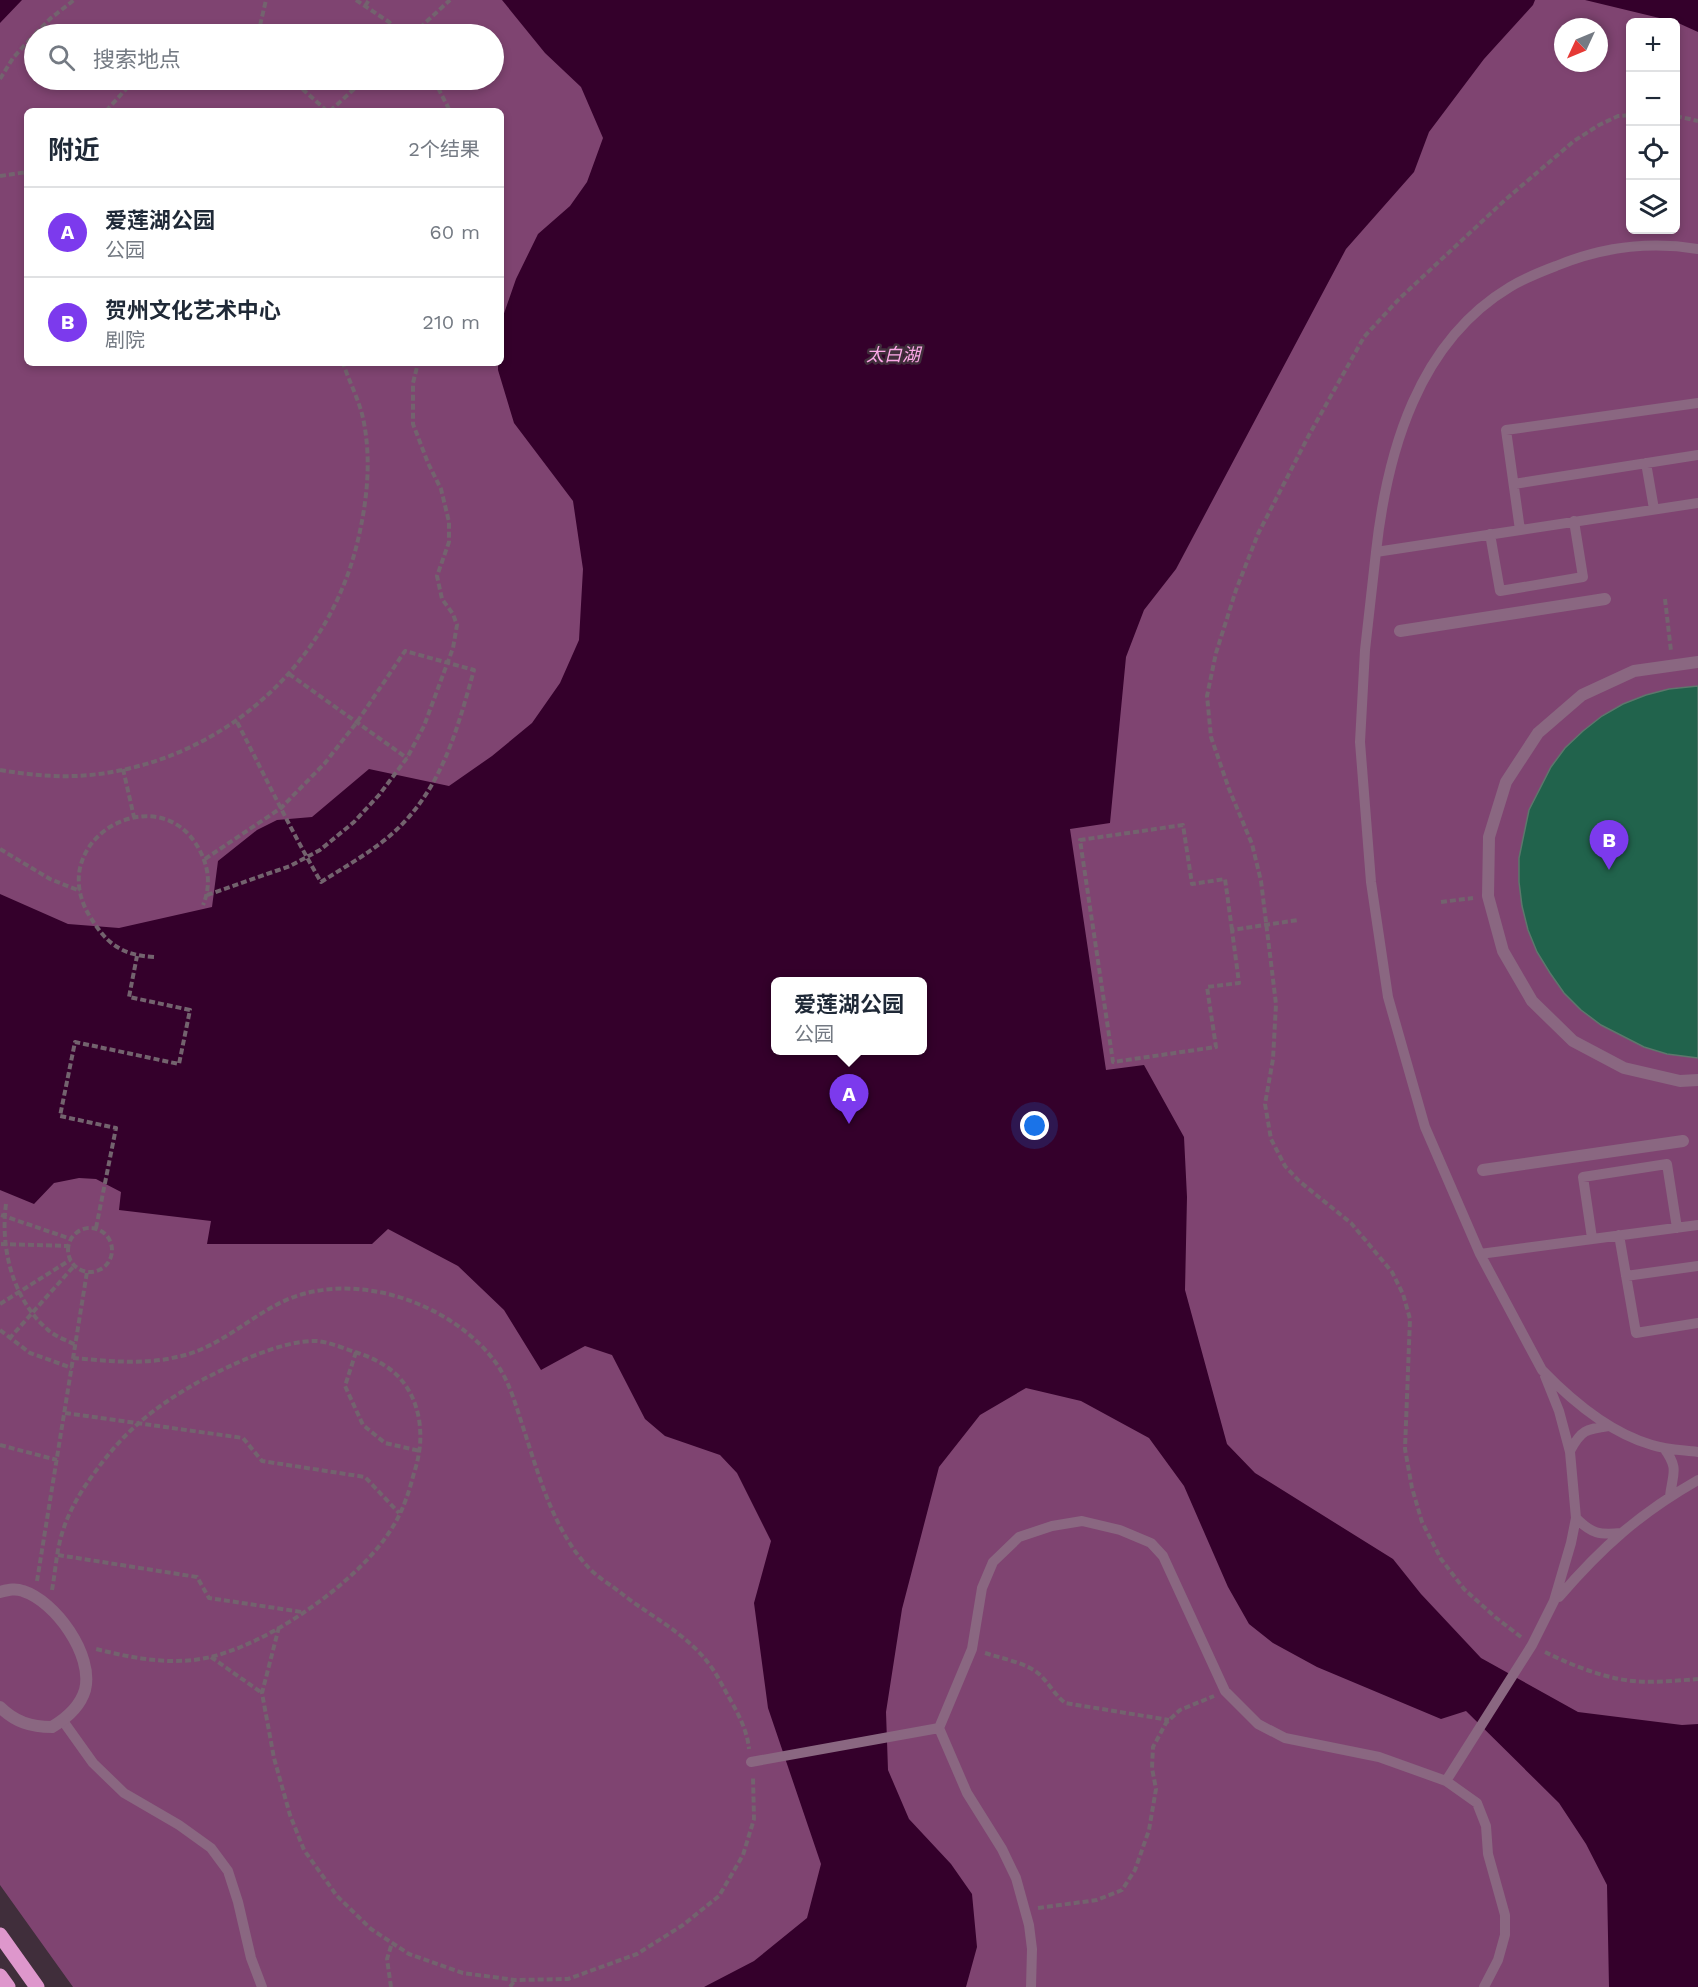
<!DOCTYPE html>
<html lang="zh">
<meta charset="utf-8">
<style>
body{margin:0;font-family:"Work Sans","Noto Sans SC",sans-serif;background:#f2f2f3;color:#1f2937}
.controls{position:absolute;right:18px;top:18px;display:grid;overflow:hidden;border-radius:9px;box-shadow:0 3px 9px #0003}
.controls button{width:54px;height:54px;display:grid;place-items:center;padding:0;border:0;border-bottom:2px solid #e0e1e3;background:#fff;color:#1f2937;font:30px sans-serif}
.compass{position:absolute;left:1554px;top:18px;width:54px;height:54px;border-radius:50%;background:#fff;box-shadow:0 3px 9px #0003;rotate:226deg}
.you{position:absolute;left:1035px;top:1126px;width:21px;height:21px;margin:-15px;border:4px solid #fff;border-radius:50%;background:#1a73e8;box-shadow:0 0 0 9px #1a73e833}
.badge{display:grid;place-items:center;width:39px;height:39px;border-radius:50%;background:#7c3aed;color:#fff;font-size:20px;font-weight:700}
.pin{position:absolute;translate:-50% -50px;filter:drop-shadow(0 2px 3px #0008)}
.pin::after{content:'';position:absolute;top:32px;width:21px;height:18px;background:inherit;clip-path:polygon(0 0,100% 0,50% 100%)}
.popup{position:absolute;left:771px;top:977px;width:156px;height:78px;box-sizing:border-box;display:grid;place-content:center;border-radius:9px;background:#fff;filter:drop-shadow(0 2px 4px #0005);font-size:20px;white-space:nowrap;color:#747a83}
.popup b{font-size:22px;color:#1f2937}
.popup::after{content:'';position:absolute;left:50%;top:100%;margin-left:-12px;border:12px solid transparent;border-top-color:#fff}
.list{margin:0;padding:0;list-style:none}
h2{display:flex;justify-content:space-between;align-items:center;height:78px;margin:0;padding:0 24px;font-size:26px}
h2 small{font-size:20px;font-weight:400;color:#747a83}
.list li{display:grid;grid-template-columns:39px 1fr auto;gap:18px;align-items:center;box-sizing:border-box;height:90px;padding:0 24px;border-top:2px solid #e0e1e3}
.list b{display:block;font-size:22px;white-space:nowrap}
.list p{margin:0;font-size:20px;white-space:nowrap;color:#747a83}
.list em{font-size:20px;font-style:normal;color:#747a83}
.icon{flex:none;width:33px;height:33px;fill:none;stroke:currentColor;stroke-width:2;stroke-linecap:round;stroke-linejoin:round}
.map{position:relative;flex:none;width:1698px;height:1987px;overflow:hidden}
.search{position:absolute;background:#fff;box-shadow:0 3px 9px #0003;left:24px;top:24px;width:480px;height:66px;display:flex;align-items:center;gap:15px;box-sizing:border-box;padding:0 21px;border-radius:33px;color:#747a83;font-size:22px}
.panel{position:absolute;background:#fff;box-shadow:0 3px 9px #0003;left:24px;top:108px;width:480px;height:258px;border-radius:9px}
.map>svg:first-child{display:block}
</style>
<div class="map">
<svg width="1698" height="1987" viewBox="0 0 1698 1987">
<rect width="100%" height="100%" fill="#402e3b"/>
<path fill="#7f4471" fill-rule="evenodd" d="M 0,0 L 1698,0 L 1698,1987 L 73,1987 L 0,1885 ZM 1630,22 L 1676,22 L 1676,230 L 1630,230 ZM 1563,27 L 1599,27 L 1599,63 L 1563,63 ZM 34,34 L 494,34 L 494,80 L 34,80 ZM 27,111 L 501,111 L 501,363 L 27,363 ZM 776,982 L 922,982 L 922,1050 L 776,1050 Z"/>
<path fill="#34002b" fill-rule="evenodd" d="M 0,0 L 22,0 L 0,23 Z
M 502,0 L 1535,0 L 1533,5 L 1484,59 L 1429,132 L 1414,172 L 1346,249 L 1176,569 L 1144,610 L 1126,657 L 1110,823 L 1070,829 L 1106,1070 L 1144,1065 L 1184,1137 L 1187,1197 L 1185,1290 L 1227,1444 L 1255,1473 L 1393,1559 L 1421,1594 L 1481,1658 L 1578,1712 L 1682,1725 L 1698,1724 L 1698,1987 L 1609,1987 L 1607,1885 L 1586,1844 L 1559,1803 L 1466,1711 L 1441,1719 L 1317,1667 L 1273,1643 L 1249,1624 L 1228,1587 L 1184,1486 L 1149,1438 L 1081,1401 L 1026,1388 L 980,1415 L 939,1467 L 902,1609 L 886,1712 L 888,1770 L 909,1819 L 951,1864 L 972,1894 L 977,1947 L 966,1987 L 704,1987 L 754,1961 L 807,1918 L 821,1864 L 768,1708 L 754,1603 L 771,1541 L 737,1473 L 720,1455 L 665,1436 L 645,1419 L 612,1355 L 585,1346 L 541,1370 L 504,1310 L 458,1266 L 388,1229 L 372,1244 L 207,1244 L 211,1221 L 119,1210 L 121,1192 L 96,1179 L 79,1178 L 54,1183 L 34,1204 L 0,1190 L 0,894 L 68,924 L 119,928 L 212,907 L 218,861 L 257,830 L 277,820 L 312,817 L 369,769 L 449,786 L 492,756 L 532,723 L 560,683 L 579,640 L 583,569 L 573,501 L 514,423 L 498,370 L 498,363 L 501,363 L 501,322 L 516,279 L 538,234 L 570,206 L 587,182 L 603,138 L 581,87 L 545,53 ZM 776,982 L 922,982 L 922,1050 L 776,1050 Z
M 1585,0 L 1698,0 L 1698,32 L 1676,22 Z"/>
<path fill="#21634c" stroke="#5d776c" stroke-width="1.5" d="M 1698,686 L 1698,1058 L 1667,1054 L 1644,1047 L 1601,1025 L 1581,1010 L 1564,993 L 1550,973 L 1537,952 L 1528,930 L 1522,906 L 1519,882 L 1519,858 L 1529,810 L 1551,767 L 1565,748 L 1583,731 L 1602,716 L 1623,704 L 1646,695 L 1669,689 Z"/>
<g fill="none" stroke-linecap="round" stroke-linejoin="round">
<path stroke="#73636e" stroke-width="4" stroke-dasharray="6 3" stroke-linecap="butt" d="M 356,0 L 389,22 L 401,34
M 365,6 L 369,0
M 35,34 L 51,18 L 74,0
M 258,34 L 266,0
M 413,34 L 450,0
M 0,79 L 13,58 L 34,35
M 287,80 L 299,86 L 327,111
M 434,80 L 450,111
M 106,111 L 127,88 L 138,80
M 330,111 L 364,80
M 1676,116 L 1698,121
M 0,176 L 27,172
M 1665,599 L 1671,651
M 289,674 L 407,758
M 123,769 L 134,817
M 0,770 C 30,775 60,778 90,775 C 219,762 326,669 357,544 C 367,503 372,460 363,418 C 359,400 349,381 343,363
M 0,849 L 50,879 L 80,891
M 205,859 L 281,808 L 325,763 L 357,722 L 405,651 L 474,670 C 456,734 440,795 386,839 C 366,855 343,868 321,882 C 290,829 264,774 236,720
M 207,895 L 290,866 L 320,850 L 354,822 L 379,795 L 407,758 L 424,726 L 453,648 L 457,625 L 453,614 L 442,599 L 437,576 L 449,542 L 449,522 L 441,489 L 428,463 L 413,424 L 413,383 L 418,363
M 1441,902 L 1473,898
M 1232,930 L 1225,879 L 1192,884 L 1183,825 L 1080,840 L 1113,1062 L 1216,1047 L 1207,987 L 1239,983 L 1232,930 L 1298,920
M 154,957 C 120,955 106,943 89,915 C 44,839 159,775 199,849 C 209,867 211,886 203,905
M 6,1204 C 0,1249 13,1299 47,1329 C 54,1336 66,1340 76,1345
M 1,1215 L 71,1239
M68 1250a22 22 0 1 1 44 0a22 22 0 1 1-44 0Z
M 96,1228 L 116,1128 L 60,1116 L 75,1042 L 179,1064 L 190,1010 L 129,997 L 137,956
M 1,1244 L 68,1246
M 0,1304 L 70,1260
M 0,1330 L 30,1353 L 72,1368
M 9,1339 L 74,1266
M 356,1352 L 345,1386 L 363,1425 L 385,1443 L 420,1451
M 73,1358 C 107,1361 143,1365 177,1357 C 214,1350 244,1322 276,1305 C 345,1267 446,1299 493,1359 C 509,1379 515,1403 523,1427 C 539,1476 553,1529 588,1567 C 597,1577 611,1585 621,1593 C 650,1616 687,1634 709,1664 C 716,1673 721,1683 726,1692 C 736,1710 747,1728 749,1749
M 65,1413 L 243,1438 L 262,1461 L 365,1477 L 399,1513
M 0,1445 L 57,1460
M 58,1555 L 197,1577 L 209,1598 L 302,1612
M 37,1581 L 87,1272
M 52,1590 C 55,1574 56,1557 60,1541 C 65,1519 77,1497 90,1479 C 123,1432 151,1409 200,1381 C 231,1365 281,1340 317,1341 C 329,1342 343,1348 355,1352 C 390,1363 412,1382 419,1419 C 422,1439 420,1454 414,1473 C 409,1492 403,1511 392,1528 C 360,1580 277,1638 218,1655 C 178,1667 136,1659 96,1649
M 279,1627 L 262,1693 L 274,1758 L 290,1815 L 304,1850 L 337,1896 L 371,1929 L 409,1954 L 463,1973 L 515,1980 L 568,1979 L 637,1954 L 683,1925 L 719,1896 L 743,1855 L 754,1819 L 753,1777
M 1521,1637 L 1495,1617 L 1464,1589 L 1441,1559 L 1422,1522 L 1412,1488 L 1405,1449 L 1410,1319 L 1403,1294 L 1392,1272 L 1351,1223 L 1299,1181 L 1285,1166 L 1271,1139 L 1265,1104 L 1273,1059 L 1276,1004 L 1261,881 L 1252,844 L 1229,789 L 1211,737 L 1207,696 L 1216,653 L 1236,590 L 1258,534 L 1309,435 L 1364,337 L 1399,299 L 1505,200 L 1574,141 L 1599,125 L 1618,116 L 1630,115
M 1545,1652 C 1567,1663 1594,1674 1619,1679 C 1645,1684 1672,1681 1698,1679
M 985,1653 C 1000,1658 1027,1663 1039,1674 C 1049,1683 1054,1694 1065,1703 L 1169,1720
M 211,1657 L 262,1693
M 1038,1908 L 1097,1900 L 1122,1890 L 1135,1870 L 1149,1830 L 1156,1789 L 1152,1768 L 1153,1747 L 1166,1723 L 1180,1710 L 1214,1696
M 391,1987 L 387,1959 L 392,1943
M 510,1987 L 515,1980"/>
<path stroke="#8a6781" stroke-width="10" d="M 1646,463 L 1654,509
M 1514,484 L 1698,455
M 1698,503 L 1376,552 L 1365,650 L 1360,742 L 1371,882 L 1388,997 L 1425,1127 L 1480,1254 L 1542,1370 C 1572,1401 1610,1433 1652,1445 C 1667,1450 1683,1450 1698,1452
M 1520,530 L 1506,430 L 1698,403
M 1490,534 L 1500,591 L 1583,577 L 1574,521
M 1376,552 C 1387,452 1418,342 1510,287 C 1525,278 1540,272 1556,266 C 1602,247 1649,241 1698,249
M 1619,1235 L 1636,1333 L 1698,1323
M 1592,1238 L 1583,1177 L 1667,1164 L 1677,1228
M 1480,1254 L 1698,1225
M 1626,1276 L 1698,1266
M 1664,1448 C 1679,1469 1673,1472 1670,1496
M 1570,1451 C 1581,1430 1586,1429 1609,1426
M 1576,1518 C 1592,1534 1599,1535 1621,1533
M 1559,1597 C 1602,1547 1640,1513 1698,1480
M 63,1721 L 93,1763 L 124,1793 L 179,1825 L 211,1848 L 228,1871 L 238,1902 L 251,1958 L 262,1987
M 751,1762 L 939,1728
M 1446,1781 L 1532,1645 L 1554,1601 L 1571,1543 L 1576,1518 L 1570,1452 L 1559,1411 L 1545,1376
M 1031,1987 L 1032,1949 L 1029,1925 L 1016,1878 L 1002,1849 L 967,1793 L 939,1728 L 972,1649 L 982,1588 L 993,1562 L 1019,1537 L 1052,1526 L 1082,1521 L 1120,1530 L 1151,1543 L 1163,1556 L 1225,1691 L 1258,1724 L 1285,1738 L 1379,1757 L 1446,1781 L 1477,1803 L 1486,1826 L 1488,1854 L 1505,1915 L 1505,1935 L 1498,1960 L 1484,1987"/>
<path stroke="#8a6781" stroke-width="12" d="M 1400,631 L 1605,599
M 1698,662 L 1634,671 L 1582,695 L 1538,733 L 1506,782 L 1489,837 L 1488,896 L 1503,951 L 1532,1001 L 1573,1041 L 1624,1068 L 1680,1081 L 1698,1080
M 1483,1170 L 1683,1141
M 0,1592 C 8,1590 15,1588 23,1591 C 55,1601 94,1655 85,1690 C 80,1707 67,1718 52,1727 C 31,1727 15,1722 0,1707"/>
<path stroke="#de97cc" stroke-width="15" d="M 0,1935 L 37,1987
M 0,1976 L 8,1987"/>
</g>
<g text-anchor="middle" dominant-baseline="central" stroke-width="5" stroke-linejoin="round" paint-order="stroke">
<g font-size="18" font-style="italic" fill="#fca8e7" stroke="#402e3b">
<text x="893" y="354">太白湖</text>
</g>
</g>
</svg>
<div class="controls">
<button>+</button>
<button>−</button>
<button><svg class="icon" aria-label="locate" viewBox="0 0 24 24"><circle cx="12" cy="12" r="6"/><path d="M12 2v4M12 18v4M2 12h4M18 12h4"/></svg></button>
<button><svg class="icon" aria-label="layers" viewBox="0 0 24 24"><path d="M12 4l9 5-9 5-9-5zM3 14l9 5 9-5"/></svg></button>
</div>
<svg class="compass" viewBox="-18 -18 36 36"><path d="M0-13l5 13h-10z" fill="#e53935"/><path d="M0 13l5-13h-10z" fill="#747a83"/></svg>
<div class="you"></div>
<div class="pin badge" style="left:849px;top:1124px">A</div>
<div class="popup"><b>爱莲湖公园</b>公园</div>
<div class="pin badge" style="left:1609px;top:870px">B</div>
<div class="search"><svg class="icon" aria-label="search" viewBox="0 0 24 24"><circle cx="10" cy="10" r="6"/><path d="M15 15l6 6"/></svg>搜索地点</div>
<section class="panel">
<h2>附近<small>2个结果</small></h2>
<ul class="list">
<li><span class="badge">A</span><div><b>爱莲湖公园</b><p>公园</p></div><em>60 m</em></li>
<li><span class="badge">B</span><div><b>贺州文化艺术中心</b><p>剧院</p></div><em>210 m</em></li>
</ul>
</section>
</div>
